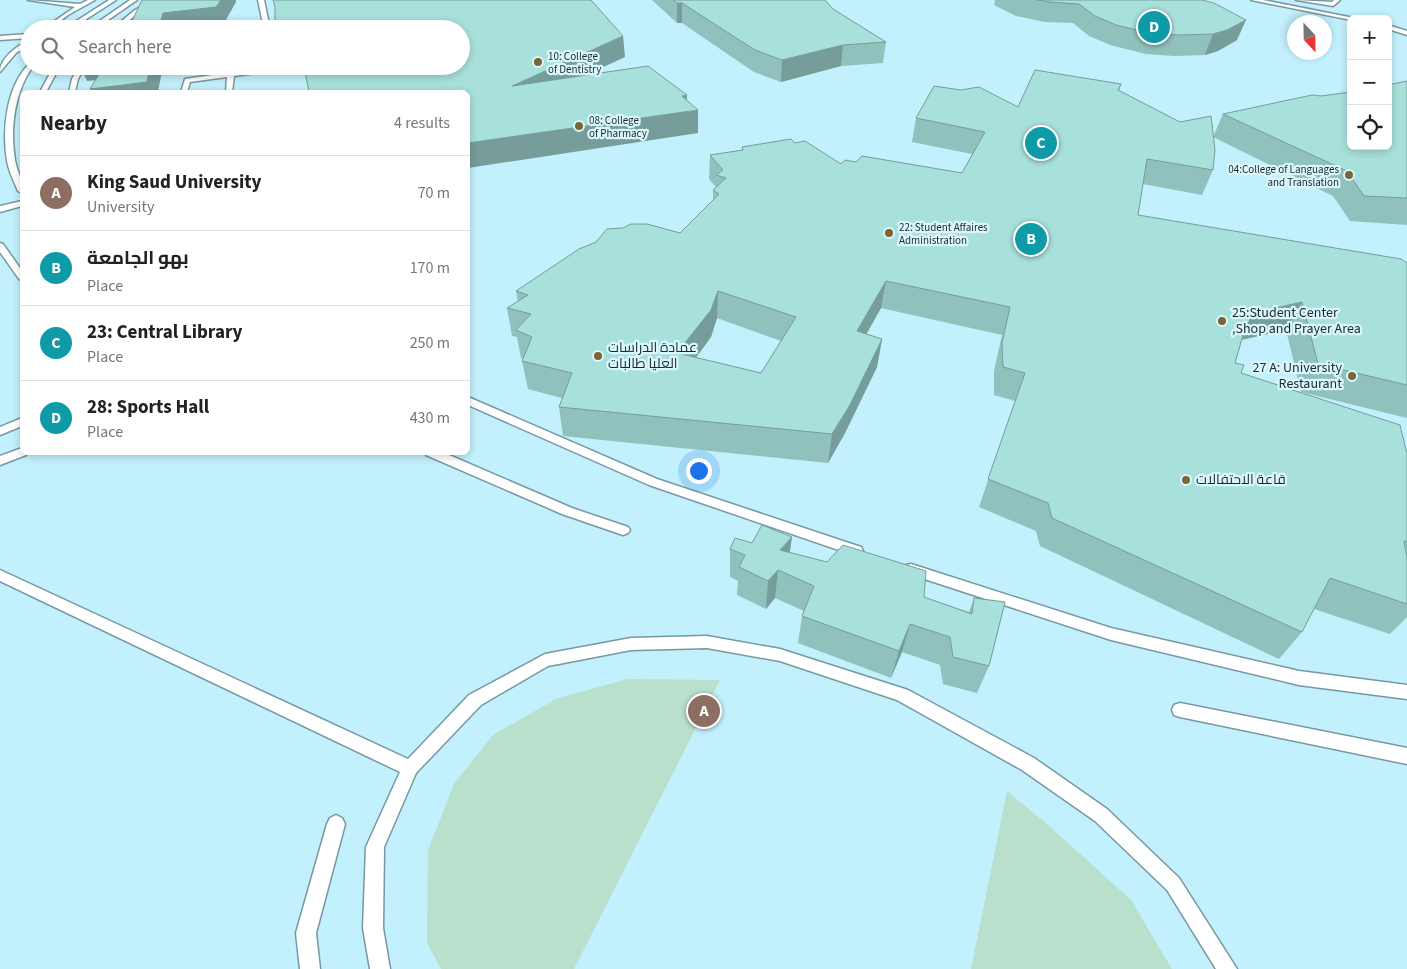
<!DOCTYPE html>
<meta charset="utf-8">
<style>
body{margin:0;font-family:"Source Sans 3",Cairo,sans-serif;background:#f2f2f2;color:#222}
.controls{position:absolute;right:15px;top:15px;display:grid;overflow:hidden;border-radius:8px;box-shadow:0 2px 8px #0003}
.controls button{width:45px;height:45px;display:grid;place-items:center;padding:0;border:0;border-bottom:1px solid #e0e0e0;background:#fff;color:#222;font:25px sans-serif}
.compass{position:absolute;left:1287px;top:15px;width:45px;height:45px;border-radius:50%;background:#fff;box-shadow:0 2px 8px #0003;rotate:158deg}
.you{position:absolute;left:698px;top:470px;width:18px;height:18px;margin:-12px;border:4px solid #fff;border-radius:50%;background:#1a73e8;box-shadow:0 0 0 8px #1a73e833}
.badge{display:grid;place-items:center;width:32px;height:32px;border-radius:50%;background:#1a73e8;color:#fff;font-size:16px;font-weight:700}
.pin{position:absolute;translate:-50% -50%;border:2px solid #fff;box-shadow:0 1px 5px #0006}
.list{margin:0;padding:0;list-style:none}
h2{display:flex;justify-content:space-between;align-items:center;height:65px;margin:0;padding:0 20px;font-size:21px}
h2 small{font-size:16px;font-weight:400;color:#767676}
.list li{display:grid;grid-template-columns:32px 1fr auto;gap:15px;align-items:center;box-sizing:border-box;height:75px;padding:0 20px;border-top:1px solid #e0e0e0}
.list b{display:block;font-size:19px;white-space:nowrap}
.list p{margin:0;font-size:16px;white-space:nowrap;color:#767676}
.list em{font-size:16px;font-style:normal;color:#767676}
.icon{flex:none;width:28px;height:28px;fill:none;stroke:currentColor;stroke-width:2;stroke-linecap:round;stroke-linejoin:round}
.map{position:relative;flex:none;width:1407px;height:969px;overflow:hidden}
.search{position:absolute;background:#fff;box-shadow:0 2px 8px #0003;left:20px;top:20px;width:450px;height:55px;display:flex;align-items:center;gap:12px;box-sizing:border-box;padding:0 18px;border-radius:28px;color:#767676;font-size:19px}
.panel{position:absolute;background:#fff;box-shadow:0 2px 8px #0003;left:20px;top:90px;width:450px;height:365px;border-radius:8px}
.map>svg:first-child{display:block}
</style>
<div class="map">
<svg width="1407" height="969" viewBox="0 0 1407 969">
<rect width="100%" height="100%" fill="#dbf7ff"/>
<path fill="#c2f0fc" fill-rule="evenodd" d="M 0,0 L 1407,0 L 1407,969 L 0,969 ZM 1351,19 L 1388,19 L 1388,146 L 1351,146 ZM 1294,22 L 1324,22 L 1324,52 L 1294,52 ZM 29,29 L 461,29 L 461,66 L 29,66 ZM 22,92 L 468,92 L 468,452 L 22,452 Z"/>
<path fill="#b9e0cc" d="M 627,679 L 720,680 L 574,969 L 441,969 L 427,943 L 428,850 L 454,784 L 493,735 L 556,699 Z
M 1007,791 L 1047,824 L 1131,900 L 1172,969 L 971,969 Z"/>
<g fill="none" stroke-linecap="round" stroke-linejoin="round">
<g stroke="#7798a1" stroke-width="3">
<path id="lane" d="M 28,0 L 80,4 L 88,0 L 95,0 L 68,15 L 50,29 L 43,29 L 75,7 Z
M 109,0 L 116,0 L 71,29 L 64,29 Z
M 130,0 L 137,0 L 95,29 L 88,29 Z
M 152,0 L 159,0 L 139,12 L 119,29 L 112,29 L 135,10 Z
M 258,0 L 264,0 L 270,29 L 264,29 Z
M 1251,0 L 1263,0 L 1359,19 L 1351,20 Z
M 1296,0 L 1332,2 L 1334,0 L 1340,0 L 1333,6 Z
M 1388,25 L 1407,31 L 1407,35 L 1388,29 Z
M 29,34 L 29,38 L 0,40 L 0,36 Z
M 29,40 L 29,45 L 16,53 L 0,72 C 0,58 17,46 29,40 Z
M 29,64 L 29,66 L 33,66 C 14,93 10,128 15,160 C 17,172 24,181 22,193 L 18,191 C 14,181 9,172 7,161 C 2,131 6,87 29,64 Z
M 54,66 L 60,66 L 46,92 L 40,92 Z
M 79,66 L 85,66 L 78,79 L 75,92 L 69,92 L 72,79 Z
M 265,66 L 273,66 L 264,72 L 234,76 L 232,92 L 226,92 L 227,77 L 190,82 L 187,92 L 181,92 L 185,79 L 262,68 Z
M 22,201 L 22,206 L 0,212 L 0,206 Z
M 0,243 L 3,244 L 22,271 L 22,280 L 19,279 L 0,252 Z
M 468,397 L 657,479 L 861,547 L 863,551 L 861,555 L 856,556 L 649,485 L 468,405 Z
M 22,418 L 22,426 L 0,435 L 0,427 Z
M 22,448 L 22,452 L 28,452 L 26,455 L 0,465 L 0,456 Z
M 424,452 L 442,452 L 572,508 L 628,527 L 630,530 L 628,533 L 623,535 L 562,514 L 426,455 Z
M 911,564 L 1111,628 L 1299,671 L 1407,685 L 1407,699 L 1299,685 L 1111,640 L 906,573 L 904,569 L 906,565 Z
M 0,570 L 408,759 L 469,695 L 545,654 L 631,638 L 707,636 L 780,649 L 908,690 L 1034,758 L 1107,809 L 1179,878 L 1237,969 L 1216,969 L 1167,890 L 1095,821 L 1022,770 L 897,700 L 780,661 L 707,648 L 631,650 L 548,666 L 481,705 L 416,773 L 384,847 L 383,928 L 390,969 L 370,969 L 363,928 L 366,847 L 400,772 L 0,581 Z
M 1180,703 L 1407,748 L 1407,764 L 1180,717 L 1174,715 L 1172,710 L 1174,705 Z
M 336,815 L 342,818 L 345,824 L 316,933 L 320,969 L 300,969 L 296,933 L 327,824 L 330,818 Z"/>
</g>
<use href="#lane" fill="#fff" fill-rule="evenodd"/>
</g>
<path fill="#90c1bc" fill-rule="evenodd" d="M 652,0 L 825,0 L 833,9 L 886,42 L 883,63 L 841,66 L 781,82 L 754,72 L 682,23 L 677,23 Z
M 995,0 L 1202,0 L 1237,40 L 1218,51 L 1205,55 L 1174,56 L 1146,54 L 1110,45 L 1089,36 L 1073,23 L 1045,22 L 1016,16 L 994,5 Z
M 1407,81 L 1407,225 L 1350,221 L 1333,196 L 1213,137 L 1223,114 L 1351,92 Z
M 1121,84 L 1119,91 L 1213,170 L 1202,195 L 1143,184 L 1138,215 L 1407,263 L 1407,418 L 1301,392 L 1286,330 L 1242,340 L 1235,363 L 1241,373 L 1407,454 L 1407,617 L 1390,634 L 1314,609 L 1302,632 L 1279,659 L 1040,546 L 1036,531 L 979,507 L 1015,401 L 994,395 L 994,371 L 1002,335 L 881,308 L 866,334 L 882,339 L 877,367 L 845,433 L 828,463 L 563,436 L 559,407 L 562,398 L 528,389 L 522,361 L 523,359 L 521,358 L 517,337 L 512,336 L 507,308 L 518,302 L 516,291 L 680,233 L 713,200 L 713,190 L 716,187 L 709,179 L 710,155 L 742,150 L 742,147 L 795,143 L 841,164 L 856,162 L 962,173 L 972,154 L 912,142 L 916,118 L 1018,107 ZM 717,318 L 781,341 L 761,373 L 696,358 L 711,337 Z
M 730,549 L 790,553 L 969,612 L 974,598 L 989,666 L 977,693 L 943,684 L 940,665 L 902,652 L 891,678 L 798,643 L 802,616 L 804,611 L 775,598 L 766,609 L 737,595 L 738,581 L 730,577 Z"/>
<path fill="#769d99" d="M 221,0 L 236,0 L 236,2 L 223,25 L 192,29 L 159,29 L 163,13 Z
M 677,3 L 682,3 L 682,23 L 677,23 Z
M 1246,20 L 1237,40 L 1218,51 L 1205,55 L 1213,34 Z
M 307,22 L 309,29 L 276,29 L 275,26 Z
M 623,36 L 625,57 L 515,108 L 512,86 Z
M 843,45 L 841,66 L 781,82 L 782,60 Z
M 80,66 L 112,66 L 118,78 L 87,81 Z
M 150,66 L 163,66 L 158,92 L 92,92 L 90,89 Z
M 687,95 L 687,112 L 698,110 L 698,133 L 468,168 L 468,143 Z
M 886,281 L 881,308 L 853,358 L 857,331 Z
M 718,291 L 717,318 L 711,337 L 678,381 L 677,353 Z
M 1302,302 L 1286,330 L 1239,340 L 1253,313 Z
M 882,339 L 877,367 L 845,433 L 828,463 L 832,434 Z
M 792,537 L 788,565 L 780,550 Z
M 778,570 L 775,598 L 766,609 L 768,581 Z
M 910,624 L 902,652 L 891,678 L 899,651 Z"/>
<path fill="#a8e0db" stroke="#769d99" fill-rule="evenodd" d="M 142,0 L 221,0 L 216,7 L 163,13 L 159,29 L 107,29 L 107,28 L 130,25 Z
M 273,0 L 591,0 L 623,36 L 512,86 L 648,66 L 687,95 L 682,96 L 698,110 L 468,143 L 468,92 L 309,92 L 305,72 L 317,66 L 461,66 L 461,29 L 308,29 L 307,22 L 275,26 L 275,7 Z
M 673,0 L 825,0 L 833,9 L 886,42 L 843,45 L 782,60 L 755,50 L 682,3 L 677,3 Z
M 1037,0 L 1202,0 L 1214,3 L 1246,20 L 1227,30 L 1213,34 L 1182,35 L 1153,34 L 1116,25 L 1095,16 L 1079,4 L 1050,2 Z
M 104,66 L 150,66 L 147,82 L 90,89 Z
M 1035,70 L 1121,84 L 1118,90 L 1180,122 L 1211,116 L 1215,150 L 1213,170 L 1147,159 L 1138,215 L 1401,259 L 1407,263 L 1407,385 L 1318,364 L 1302,302 L 1253,313 L 1243,335 L 1235,363 L 1244,365 L 1241,373 L 1400,425 L 1407,454 L 1407,542 L 1404,541 L 1407,558 L 1407,604 L 1330,578 L 1302,632 L 1052,518 L 1048,503 L 988,479 L 1025,373 L 1003,367 L 1002,343 L 1010,307 L 886,281 L 857,331 L 882,339 L 850,405 L 832,434 L 559,407 L 572,373 L 522,361 L 532,337 L 516,330 L 531,314 L 507,308 L 528,295 L 516,291 L 579,249 L 596,242 L 607,229 L 623,228 L 631,224 L 647,224 L 680,233 L 719,194 L 713,190 L 726,178 L 716,175 L 723,170 L 710,155 L 743,150 L 742,147 L 791,139 L 795,143 L 805,141 L 841,164 L 845,160 L 856,162 L 862,156 L 962,173 L 985,132 L 916,118 L 934,86 L 961,90 L 979,87 L 1018,107 ZM 718,291 L 796,317 L 761,373 L 677,353 L 711,310 Z
M 1407,81 L 1407,198 L 1364,196 L 1347,171 L 1223,114 L 1312,95 L 1321,96 L 1351,92 L 1351,146 L 1388,146 L 1388,85 Z
M 762,525 L 792,537 L 780,550 L 827,562 L 843,545 L 926,571 L 924,597 L 972,614 L 974,598 L 1005,602 L 989,666 L 953,657 L 950,637 L 910,624 L 899,651 L 802,616 L 814,586 L 778,570 L 768,581 L 739,567 L 745,555 L 730,549 L 735,538 L 752,543 Z"/>
<g fill="#7b6535" stroke="#dbf7ff" stroke-width="2">
<circle cx="538" cy="62" r="5"/>
<circle cx="579" cy="126" r="5"/>
<circle cx="1349" cy="175" r="5"/>
<circle cx="889" cy="233" r="5"/>
<circle cx="1222" cy="321" r="5"/>
<circle cx="598" cy="356" r="5"/>
<circle cx="1352" cy="376" r="5"/>
<circle cx="1186" cy="480" r="5"/>
</g>
<g text-anchor="middle" dominant-baseline="central" stroke-width="4.5" stroke-linejoin="round" paint-order="stroke">
<g font-size="11" fill="#1b292d" stroke="#dbf7ff" text-anchor="start">
<text x="548" y="56">10: College<tspan x="548" dy="13">of Dentistry</tspan></text>
<text x="589" y="120">08: College<tspan x="589" dy="13">of Pharmacy</tspan></text>
<text x="1339" y="169" text-anchor="end">04:College of Languages<tspan x="1339" dy="13">and Translation</tspan></text>
<text x="899" y="227">22: Student Affaires<tspan x="899" dy="13">Administration</tspan></text>
</g>
<g font-size="14" fill="#1b292d" stroke="#dbf7ff" text-anchor="start">
<text x="1232" y="313">25:Student Center<tspan x="1232" dy="16">,Shop and Prayer Area</tspan></text>
<text x="608" y="348">عمادة الدراسات<tspan x="608" dy="16">العليا طالبات</tspan></text>
<text x="1342" y="368" text-anchor="end">27 A: University<tspan x="1342" dy="16">Restaurant</tspan></text>
<text x="1196" y="480">قاعة الاحتفالات</text>
</g>
</g>
</svg>
<div class="controls">
<button>+</button>
<button>−</button>
<button><svg class="icon" aria-label="locate" viewBox="0 0 24 24"><circle cx="12" cy="12" r="6"/><path d="M12 2v4M12 18v4M2 12h4M18 12h4"/></svg></button>
</div>
<svg class="compass" viewBox="-18 -18 36 36"><path d="M0-13l5 13h-10z" fill="#e53935"/><path d="M0 13l5-13h-10z" fill="#767676"/></svg>
<div class="you"></div>
<div class="pin badge" style="left:704px;top:711px;background:#8d6e63">A</div>
<div class="pin badge" style="left:1031px;top:239px;background:#0f9aa8">B</div>
<div class="pin badge" style="left:1041px;top:143px;background:#0f9aa8">C</div>
<div class="pin badge" style="left:1154px;top:27px;background:#0f9aa8">D</div>
<div class="search"><svg class="icon" aria-label="search" viewBox="0 0 24 24"><circle cx="10" cy="10" r="6"/><path d="M15 15l6 6"/></svg>Search here</div>
<section class="panel">
<h2>Nearby<small>4 results</small></h2>
<ul class="list">
<li><span class="badge" style="background:#8d6e63">A</span><div><b>King Saud University</b><p>University</p></div><em>70 m</em></li>
<li><span class="badge" style="background:#0f9aa8">B</span><div><b>بهو الجامعة</b><p>Place</p></div><em>170 m</em></li>
<li><span class="badge" style="background:#0f9aa8">C</span><div><b>23: Central Library</b><p>Place</p></div><em>250 m</em></li>
<li><span class="badge" style="background:#0f9aa8">D</span><div><b>28: Sports Hall</b><p>Place</p></div><em>430 m</em></li>
</ul>
</section>
</div>
